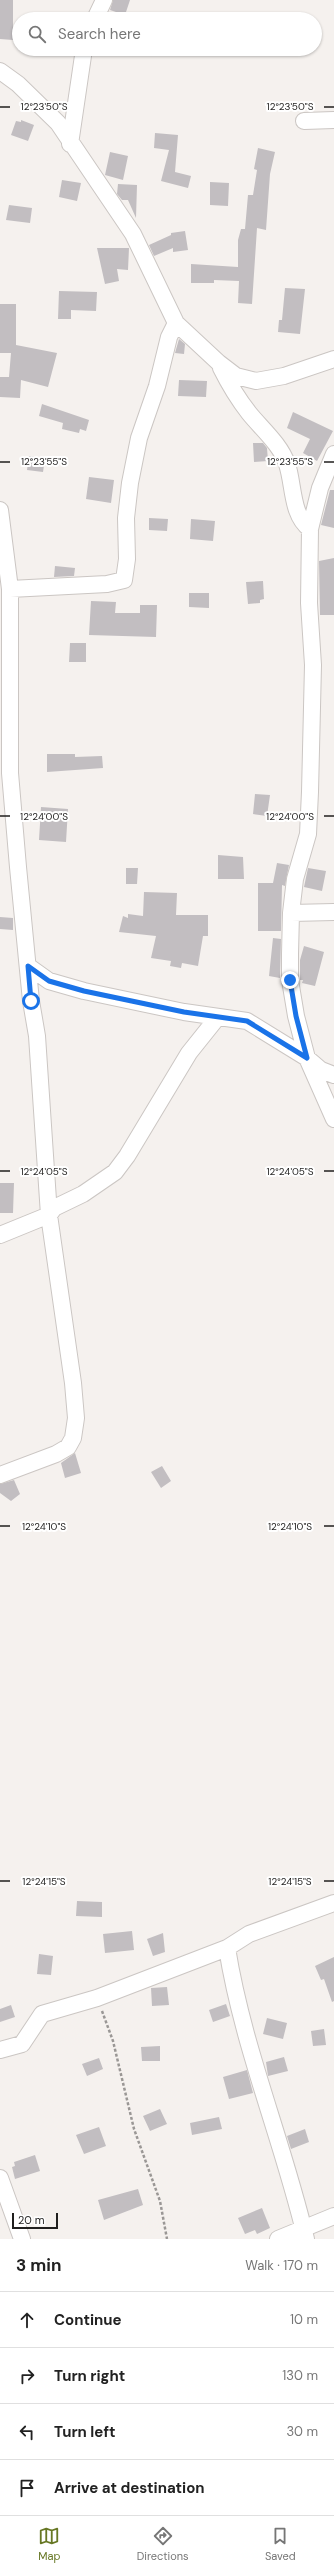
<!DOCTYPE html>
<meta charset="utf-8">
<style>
body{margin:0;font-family:"DM Sans",sans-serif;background:#f6f6f6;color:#222}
.scale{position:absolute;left:12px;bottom:10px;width:46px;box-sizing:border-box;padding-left:4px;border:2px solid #201f1e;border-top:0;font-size:11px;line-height:14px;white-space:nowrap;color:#201f1e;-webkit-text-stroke:3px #fff;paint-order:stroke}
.stop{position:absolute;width:12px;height:12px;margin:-9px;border:3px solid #1a73e8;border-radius:50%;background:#fff}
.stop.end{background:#1a73e8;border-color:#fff;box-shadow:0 1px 4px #0008}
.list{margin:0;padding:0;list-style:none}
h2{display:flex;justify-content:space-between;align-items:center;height:52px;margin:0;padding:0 16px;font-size:17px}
h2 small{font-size:13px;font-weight:400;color:#767676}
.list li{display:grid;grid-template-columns:26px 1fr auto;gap:12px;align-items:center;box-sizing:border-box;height:56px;padding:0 16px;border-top:1px solid #e0e0e0}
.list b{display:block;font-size:15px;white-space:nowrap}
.list em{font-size:13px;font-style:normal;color:#767676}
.icon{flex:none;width:22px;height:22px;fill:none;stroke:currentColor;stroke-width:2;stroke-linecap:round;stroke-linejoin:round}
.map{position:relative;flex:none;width:334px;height:2239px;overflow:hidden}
.search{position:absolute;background:#fff;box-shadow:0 1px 3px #0004;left:12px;right:12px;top:12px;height:44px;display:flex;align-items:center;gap:10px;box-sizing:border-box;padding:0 14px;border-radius:22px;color:#767676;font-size:15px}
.sheet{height:276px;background:#fff}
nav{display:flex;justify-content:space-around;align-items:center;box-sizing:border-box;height:56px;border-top:1px solid #e0e0e0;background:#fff;font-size:11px;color:#767676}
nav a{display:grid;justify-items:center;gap:2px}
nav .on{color:#677724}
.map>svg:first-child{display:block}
</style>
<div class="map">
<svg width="334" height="2239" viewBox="0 0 334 2239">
<rect width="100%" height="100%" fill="#f5f1ee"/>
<path fill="#c2bec1" d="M 0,0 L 13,0 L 13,40 L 0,39 Z
M 113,0 L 130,0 L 125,15 L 110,10 Z
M 21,120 L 34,125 L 28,141 L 11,135 L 16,121 L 21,122 Z
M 155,133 L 178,135 L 175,172 L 191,176 L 188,188 L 161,181 L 169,150 L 154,148 Z
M 258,148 L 275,152 L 270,174 L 266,230 L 257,228 L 252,304 L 238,303 L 239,281 L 214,280 L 214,283 L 191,283 L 191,264 L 238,267 L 238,240 L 241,229 L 245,229 L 248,195 L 253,195 L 257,170 L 254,169 Z
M 110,152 L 128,156 L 123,180 L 105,175 Z
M 62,180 L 81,183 L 77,201 L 59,197 Z
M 210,182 L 229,183 L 228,206 L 210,205 Z
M 118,184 L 137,185 L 136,218 L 128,200 L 122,200 L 117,194 Z
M 9,205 L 32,208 L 30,223 L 6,220 Z
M 185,231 L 188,250 L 173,252 L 173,248 L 154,256 L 149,245 L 171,235 L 171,233 Z
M 97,248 L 129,248 L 128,270 L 117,269 L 119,281 L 105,284 Z
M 285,288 L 305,289 L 300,334 L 278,332 L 279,320 L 282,320 Z
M 59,291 L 97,292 L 96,311 L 71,310 L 71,319 L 58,319 Z
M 0,304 L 16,304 L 16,345 L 57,353 L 48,387 L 21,380 L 20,398 L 0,397 L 0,377 L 9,377 L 11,353 L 0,353 Z
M 179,339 L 185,344 L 184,354 L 175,353 Z
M 179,380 L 207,381 L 206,397 L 178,396 Z
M 42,404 L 89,420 L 86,431 L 80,429 L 79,433 L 62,429 L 63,423 L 39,416 Z
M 293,412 L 333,431 L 317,461 L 303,453 L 310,439 L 287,428 Z
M 253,443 L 263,443 L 267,448 L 268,461 L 254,462 Z
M 29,456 L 45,459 L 43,472 L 27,470 Z
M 89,477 L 114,480 L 111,503 L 86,499 Z
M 330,490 L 334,490 L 334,528 L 321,525 Z
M 149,518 L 168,519 L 167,531 L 149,530 Z
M 191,519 L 215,521 L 213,541 L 190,539 Z
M 334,558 L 334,615 L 320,615 L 319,561 Z
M 55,566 L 75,568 L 74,576 L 54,577 Z
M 263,581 L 264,599 L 260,600 L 260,603 L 248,604 L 246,582 Z
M 189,593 L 209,593 L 209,608 L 189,607 Z
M 91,601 L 116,602 L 115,613 L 140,613 L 140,605 L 157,605 L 156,637 L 89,635 Z
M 70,643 L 86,643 L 86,662 L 69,662 Z
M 47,754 L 75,754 L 75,757 L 102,756 L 103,768 L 47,772 Z
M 255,794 L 270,795 L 267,816 L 253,814 Z
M 41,807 L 68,809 L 66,842 L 39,840 Z
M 218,855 L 243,857 L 244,879 L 218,879 Z
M 277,863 L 289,865 L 285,886 L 282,885 L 281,931 L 258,931 L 258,883 L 273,883 Z
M 126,868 L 138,868 L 137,884 L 126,884 Z
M 308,868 L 326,871 L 322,891 L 304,887 Z
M 144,892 L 177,893 L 176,915 L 208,915 L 208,936 L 203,936 L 198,966 L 182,963 L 181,968 L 170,966 L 171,961 L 151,958 L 156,936 L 119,932 L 123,916 L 128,918 L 128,914 L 143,916 Z
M 0,917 L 13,918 L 13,930 L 0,929 Z
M 273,938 L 281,939 L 280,978 L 269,976 Z
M 304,946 L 324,952 L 315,986 L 302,983 L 303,980 L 300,980 L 300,960 Z
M 0,1183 L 14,1183 L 13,1213 L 0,1213 Z
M 75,1453 L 81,1473 L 65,1478 L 61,1463 Z
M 162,1466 L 171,1481 L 161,1488 L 151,1472 Z
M 14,1480 L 20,1494 L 11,1501 L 0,1493 L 0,1484 Z
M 77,1901 L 102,1902 L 102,1917 L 76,1916 Z
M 132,1931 L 134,1950 L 105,1953 L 103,1934 Z
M 163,1933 L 165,1952 L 153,1956 L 147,1939 Z
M 39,1954 L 53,1956 L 51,1975 L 37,1974 Z
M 334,1957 L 334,2001 L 332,2002 L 324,1979 L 321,1980 L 315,1966 Z
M 167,1987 L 169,2005 L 152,2006 L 151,1988 Z
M 226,2004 L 230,2016 L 213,2022 L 209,2010 Z
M 11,2005 L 15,2017 L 0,2022 L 0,2009 Z
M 267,2018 L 287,2023 L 283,2039 L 263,2034 Z
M 324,2029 L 326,2045 L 313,2046 L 311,2031 Z
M 160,2046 L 160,2061 L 142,2061 L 141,2047 Z
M 284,2057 L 288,2071 L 268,2076 L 266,2062 Z
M 99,2058 L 103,2069 L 87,2076 L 82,2064 Z
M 247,2070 L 253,2093 L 229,2099 L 223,2077 Z
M 160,2109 L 167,2124 L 150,2131 L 143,2116 Z
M 219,2117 L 222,2129 L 192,2135 L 190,2123 Z
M 99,2127 L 106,2146 L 84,2154 L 76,2135 Z
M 305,2129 L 309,2142 L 291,2149 L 287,2136 Z
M 35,2155 L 40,2171 L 15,2179 L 12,2167 L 15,2166 L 14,2162 Z
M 138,2189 L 143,2205 L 104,2220 L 98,2200 Z
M 262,2208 L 270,2228 L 257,2234 L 255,2230 L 245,2234 L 238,2218 Z"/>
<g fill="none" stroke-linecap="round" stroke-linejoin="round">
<g stroke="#cbc6c3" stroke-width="18">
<path id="street" d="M 95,19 L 104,0
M 0,71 L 18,84 L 58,123 L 133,234 L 176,323 L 219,363 L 236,376 L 256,381 L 284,376 L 334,359
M 304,121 L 334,120
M 70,144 L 84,49
M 221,368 C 229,384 238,399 249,413 C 261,428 281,445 287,464 C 294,485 291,515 310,529
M 334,454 L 320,488 L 310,529 L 309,603 L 313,665 L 310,792 L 308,834 L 295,879 L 291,913 L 290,954 L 290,980 L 296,1016 L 307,1058 L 334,1119
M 0,510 L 10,589 L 10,773 L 18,867 L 31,1001 L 37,1036 L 49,1215 L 73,1383 L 76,1418 L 73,1438 L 68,1447 L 56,1454 L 0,1475
M 10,589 L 107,584 L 124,580 L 127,559 L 126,518 L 130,483 L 139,438 L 157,386 L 169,337 L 176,323
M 291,913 L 334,912
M 28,966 L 49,981 L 84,991 L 184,1012 L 247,1021 L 307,1058 L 321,1070 L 334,1075
M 0,1235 L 49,1215 L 54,1208 L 83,1194 L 115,1172 L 127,1156 L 189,1053 L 217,1018
M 227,1948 C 243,2048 283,2141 306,2239
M 0,2050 L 22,2044 L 42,2014 L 97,1998 L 227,1948 L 249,1934 L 334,1903
M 0,2178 L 22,2239
M 278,2239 L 334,2216"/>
</g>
<path stroke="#9a9795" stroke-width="2.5" stroke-dasharray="3 2" stroke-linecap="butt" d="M 102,2011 L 113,2041 L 134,2129 L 160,2201 L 167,2239"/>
<use href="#street" stroke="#fff" stroke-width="16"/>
</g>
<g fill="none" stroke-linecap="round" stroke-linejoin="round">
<path stroke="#1a73e8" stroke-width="5" d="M 31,1001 L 28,966 L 49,981 L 84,991 L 184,1012 L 247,1021 L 307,1058 L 296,1016 L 290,980"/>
</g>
<path fill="none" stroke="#201f1e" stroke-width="1.5" d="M 0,107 L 10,107M 324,107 L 334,107M 0,462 L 10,462M 324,462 L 334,462M 0,816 L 10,816M 324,816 L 334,816M 0,1171 L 10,1171M 324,1171 L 334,1171M 0,1526 L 10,1526M 324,1526 L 334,1526M 0,1881 L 10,1881M 324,1881 L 334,1881"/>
<g font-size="10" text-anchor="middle" fill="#201f1e" stroke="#fff" stroke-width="4" stroke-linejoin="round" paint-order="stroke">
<text x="44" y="110">12°23'50"S</text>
<text x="290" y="110">12°23'50"S</text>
<text x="44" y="465">12°23'55"S</text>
<text x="290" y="465">12°23'55"S</text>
<text x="44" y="820">12°24'00"S</text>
<text x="290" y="820">12°24'00"S</text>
<text x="44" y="1175">12°24'05"S</text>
<text x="290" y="1175">12°24'05"S</text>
<text x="44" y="1530">12°24'10"S</text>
<text x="290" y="1530">12°24'10"S</text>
<text x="44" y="1885">12°24'15"S</text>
<text x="290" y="1885">12°24'15"S</text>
</g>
</svg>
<div class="scale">20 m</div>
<div class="stop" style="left:31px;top:1001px"></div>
<div class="stop end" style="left:290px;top:980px"></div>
<div class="search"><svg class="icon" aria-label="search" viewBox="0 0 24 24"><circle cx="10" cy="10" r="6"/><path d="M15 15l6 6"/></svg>Search here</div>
</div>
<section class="sheet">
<h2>3 min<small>Walk · 170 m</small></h2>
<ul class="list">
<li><svg class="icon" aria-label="ahead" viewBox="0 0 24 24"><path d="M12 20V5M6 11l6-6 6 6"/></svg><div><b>Continue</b></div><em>10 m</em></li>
<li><svg class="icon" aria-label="right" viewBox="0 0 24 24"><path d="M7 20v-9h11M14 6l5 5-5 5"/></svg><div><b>Turn right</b></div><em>130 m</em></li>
<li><svg class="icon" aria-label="left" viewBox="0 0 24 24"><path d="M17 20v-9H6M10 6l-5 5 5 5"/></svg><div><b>Turn left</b></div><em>30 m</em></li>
<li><svg class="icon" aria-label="arrive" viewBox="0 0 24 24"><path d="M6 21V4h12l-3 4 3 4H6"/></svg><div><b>Arrive at destination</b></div></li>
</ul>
</section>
<nav>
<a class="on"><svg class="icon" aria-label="map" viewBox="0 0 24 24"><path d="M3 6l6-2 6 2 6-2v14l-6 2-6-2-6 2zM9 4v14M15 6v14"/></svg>Map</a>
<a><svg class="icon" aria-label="directions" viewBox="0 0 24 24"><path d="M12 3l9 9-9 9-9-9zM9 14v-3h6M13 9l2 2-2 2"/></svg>Directions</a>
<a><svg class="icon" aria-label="saved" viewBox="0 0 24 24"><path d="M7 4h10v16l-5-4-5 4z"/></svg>Saved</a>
</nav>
